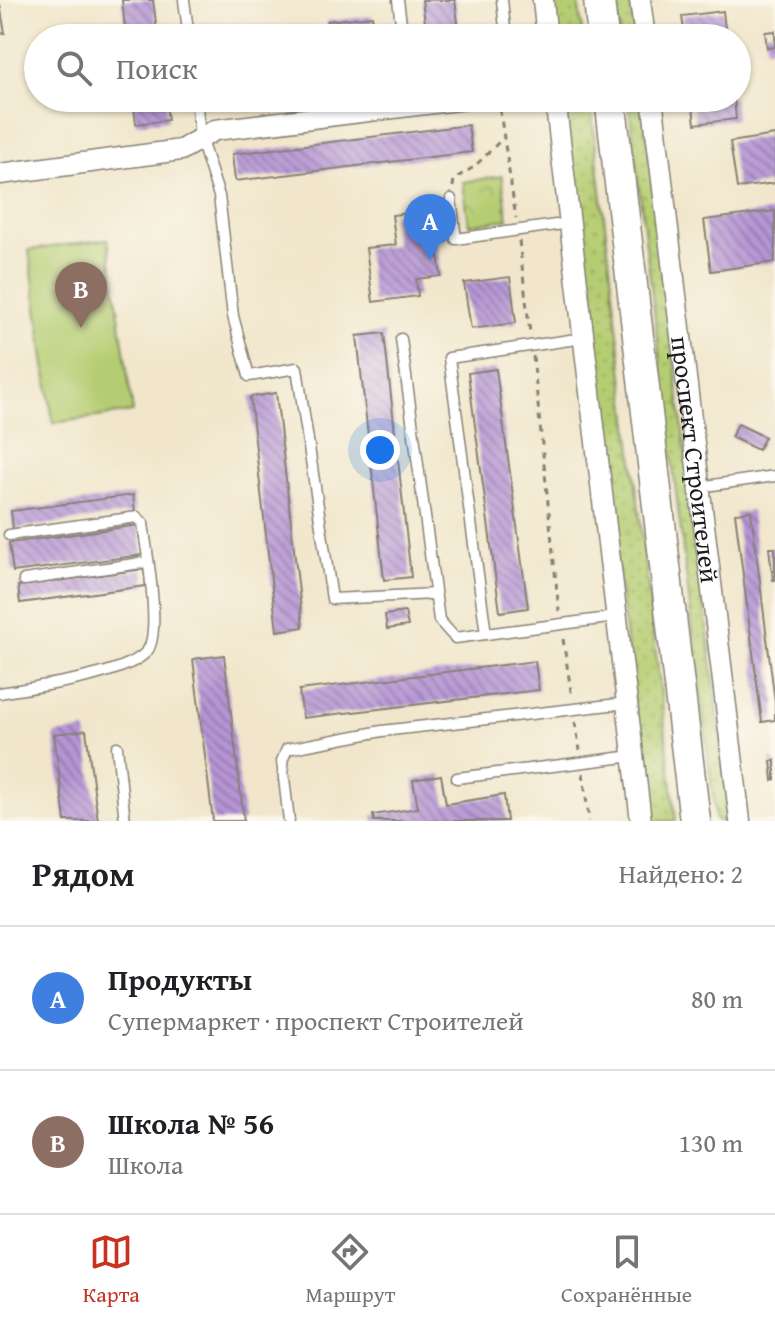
<!DOCTYPE html>
<html lang="ru">
<meta charset="utf-8">
<style>
body{margin:0;font-family:"Gentium Book Plus",serif;background:#f6f6f6;color:#202124}
.you{position:absolute;left:380px;top:450px;width:28px;height:28px;margin:-20px;border:6px solid #fff;border-radius:50%;background:#1a73e8;box-shadow:0 0 0 12px #1a73e833}
.badge{display:grid;place-items:center;width:52px;height:52px;border-radius:50%;background:#c8321e;color:#fff;font-size:26px;font-weight:700}
.pin{position:absolute;translate:-50% -66px;filter:drop-shadow(0 2px 4px #0008)}
.pin::after{content:'';position:absolute;top:42px;width:28px;height:24px;background:inherit;clip-path:polygon(0 0,100% 0,50% 100%)}
.list{margin:0;padding:0;list-style:none}
h2{display:flex;justify-content:space-between;align-items:center;height:104px;margin:0;padding:0 32px;font-size:34px}
h2 small{font-size:26px;font-weight:400;color:#757577}
.list li{display:grid;grid-template-columns:52px 1fr auto;gap:24px;align-items:center;box-sizing:border-box;height:144px;padding:0 32px;border-top:2px solid #e0e0e0}
.list b{display:block;font-size:30px;white-space:nowrap}
.list p{margin:0;font-size:26px;white-space:nowrap;color:#757577}
.list em{font-size:26px;font-style:normal;color:#757577}
.icon{flex:none;width:44px;height:44px;fill:none;stroke:currentColor;stroke-width:2;stroke-linecap:round;stroke-linejoin:round}
.map{position:relative;flex:none;width:775px;height:821px;overflow:hidden}
.search{position:absolute;background:#fff;box-shadow:0 2px 6px #0004;left:24px;right:24px;top:24px;height:88px;display:flex;align-items:center;gap:20px;box-sizing:border-box;padding:0 28px;border-radius:44px;color:#757577;font-size:30px}
.sheet{height:392px;background:#fff}
nav{display:flex;justify-content:space-around;align-items:center;box-sizing:border-box;height:112px;border-top:2px solid #e0e0e0;background:#fff;font-size:22px;color:#757577}
nav a{display:grid;justify-items:center;gap:4px}
nav .on{color:#c8321e}
.map>svg:first-child{display:block}
</style>
<div class="map">
<svg width="775" height="821" viewBox="0 0 775 821">
<defs>
<pattern id="grass-dots" width="8" height="8" patternUnits="userSpaceOnUse" patternTransform="scale(2)"><rect width="8" height="8" fill="#b5cd72"/><path d="M2 2h.1M6 6h.1" fill="none" stroke="#9baf62" stroke-width="1.8" stroke-linecap="round"/></pattern>
<pattern id="park-crowns" width="20" height="18" patternUnits="userSpaceOnUse" patternTransform="scale(2)"><rect width="20" height="18" fill="#b5cd72"/><path d="M2 6a3 3 0 1 1 6 0M12 15a3 3 0 1 1 6 0" fill="none" stroke="#9baf62"/></pattern>
<pattern id="building-back-hatch" width="6" height="6" patternUnits="userSpaceOnUse" patternTransform="scale(2)"><rect width="6" height="6" fill="#b594d4"/><path d="M-1 5l2 2M0 0l6 6M5-1l2 2" fill="none" stroke="#9278ab"/></pattern>
</defs>
<rect width="100%" height="100%" fill="#fbf7ec"/>
<filter id="ink" filterUnits="userSpaceOnUse"><feTurbulence type="fractalNoise" baseFrequency=".0125" numOctaves="2"/><feDisplacementMap in="SourceGraphic" scale="16" xChannelSelector="R" yChannelSelector="G"/><feConvolveMatrix kernelMatrix="1 2 1 2 8 2 1 2 1" color-interpolation-filters="sRGB"/></filter>
<filter id="wash" filterUnits="userSpaceOnUse"><feTurbulence type="fractalNoise" baseFrequency=".006" numOctaves="4" result="noise"/><feDisplacementMap in="SourceGraphic" scale="32" xChannelSelector="R" yChannelSelector="G"/><feGaussianBlur stdDeviation="1.8" result="paint"/><feColorMatrix in="noise" values="0 0 0 0 0 0 0 0 0 0 0 0 0 0 0 0 0 1.4 0 .05"/><feComposite in="paint" operator="in"/></filter>
<g filter="url(#wash)">
<rect width="100%" height="100%" fill="#f1e6cb"/>
<path fill="url(#grass-dots)" stroke="#687447" stroke-width="2" d="M 549,0 L 578,0 L 583,38 L 553,38 Z
M 616,0 L 630,0 L 635,38 L 620,38 Z
M 560,98 L 590,98 L 676,821 L 648,821 Z
M 628,98 L 642,98 L 731,821 L 716,821 Z"/>
<path fill="url(#park-crowns)" stroke="#687447" stroke-width="2" d="M 502,176 L 508,219 L 469,225 L 463,182 Z"/>
<path fill="#b5cd72" stroke="#687447" stroke-width="2" d="M 108,239 L 133,412 L 53,423 L 29,250 Z"/>
<g id="blocks">
<path fill="url(#building-back-hatch)" d="M 122,0 L 153,0 L 158,38 L 126,38 Z
M 422,0 L 455,0 L 460,38 L 427,38 Z
M 0,5 L 5,33 L 0,34 Z
M 723,11 L 726,38 L 685,38 L 682,16 Z
M 372,16 L 375,38 L 329,38 L 327,21 Z
M 775,31 L 775,47 L 767,48 L 765,32 Z
M 133,98 L 165,98 L 168,120 L 136,124 Z
M 692,98 L 734,98 L 736,119 L 695,124 Z
M 468,125 L 472,152 L 235,181 L 232,154 Z
M 775,135 L 775,183 L 737,188 L 730,142 Z
M 432,210 L 441,276 L 416,279 L 418,296 L 373,302 L 366,248 L 396,245 L 392,215 Z
M 775,211 L 775,262 L 711,271 L 704,220 Z
M 510,277 L 516,323 L 471,329 L 464,283 Z
M 384,333 L 411,577 L 384,580 L 357,336 Z
M 496,369 L 528,608 L 500,612 L 468,373 Z
M 276,393 L 303,627 L 277,631 L 250,397 Z
M 738,424 L 765,437 L 758,450 L 731,437 Z
M 133,495 L 135,513 L 13,529 L 11,511 Z
M 751,511 L 775,702 L 775,720 L 762,722 L 735,513 Z
M 139,525 L 143,555 L 13,572 L 9,543 Z
M 769,548 L 775,548 L 775,580 L 773,580 Z
M 144,569 L 146,586 L 20,603 L 18,586 Z
M 405,612 L 408,626 L 387,629 L 385,615 Z
M 224,655 L 244,821 L 213,821 L 193,659 Z
M 535,661 L 539,690 L 303,718 L 299,690 Z
M 86,730 L 98,821 L 65,821 L 54,734 Z
M 775,760 L 775,780 L 773,781 L 771,761 Z
M 441,775 L 446,804 L 504,795 L 507,821 L 374,821 L 373,815 L 418,808 L 413,780 Z"/>
</g>
</g>
<g filter="url(#ink)">
<use href="#blocks" fill-opacity="0" stroke="#868174" stroke-width="2"/>
<g fill="none" stroke-linecap="round" stroke-linejoin="round">
<g stroke="#868174" stroke-width="13">
<path id="lane" d="M 184,0 L 189,38
M 398,0 L 403,38
M 502,0 L 506,38
M 196,98 L 200,137 L 219,196 L 233,316 L 249,376 L 297,368 L 332,599 L 435,594
M 451,199 L 456,239 L 570,223
M 401,339 L 439,620 L 455,638 L 616,617
M 699,487 L 775,476
M 24,580 L 148,562
M 486,634 L 449,358 L 583,338
M 0,693 C 32,687 127,676 147,651 C 162,633 146,548 143,523 L 137,517 L 9,535
M 117,747 L 125,821
M 457,778 L 633,756
M 289,821 L 282,761 L 287,749 L 382,731 L 627,703"/>
</g>
<g stroke="#868174" stroke-width="23">
<g id="street">
<path d="M 543,0 L 547,38"/>
<path d="M 640,0 L 645,38"/>
<path d="M 555,98 L 641,821"/>
<path id="s1" d="M 652,98 L 740,821"/>
<path d="M 0,174 L 181,150 L 215,130 L 474,98"/>
</g>
</g>
<g stroke="#868174" stroke-width="33">
<path id="primary" d="M 599,0 L 603,38
M 610,98 L 695,821"/>
</g>
<path stroke="#868174" stroke-width="3" stroke-dasharray="6 6" stroke-linecap="butt" d="M 498,98 L 516,218
M 453,187 L 454,179 L 474,167 L 503,138
M 519,241 L 530,333
M 533,356 L 559,611
M 563,639 L 572,698
M 575,722 L 580,750
M 583,773 L 589,821"/>
<use href="#lane" stroke="#fff" stroke-width="10"/>
<use href="#street" stroke="#fff" stroke-width="20"/>
<use href="#primary" stroke="#fff" stroke-width="30"/>
</g>
</g>
<g text-anchor="middle" dominant-baseline="central" stroke-width="6" stroke-linejoin="round" paint-order="stroke">
<g font-size="26" fill="#1c1c1c" stroke="#fbf7ec">
<text stroke="none"><textPath href="#s1" startOffset="364">проспект Строителей</textPath></text>
</g>
</g>
</svg>
<div class="you"></div>
<div class="pin badge" style="left:430px;top:260px;background:#3f7fe0">A</div>
<div class="pin badge" style="left:81px;top:328px;background:#8d6e63">B</div>
<div class="search"><svg class="icon" aria-label="search" viewBox="0 0 24 24"><circle cx="10" cy="10" r="6"/><path d="M15 15l6 6"/></svg>Поиск</div>
</div>
<section class="sheet">
<h2>Рядом<small>Найдено: 2</small></h2>
<ul class="list">
<li><span class="badge" style="background:#3f7fe0">A</span><div><b>Продукты</b><p>Супермаркет · проспект Строителей</p></div><em>80 m</em></li>
<li><span class="badge" style="background:#8d6e63">B</span><div><b>Школа № 56</b><p>Школа</p></div><em>130 m</em></li>
</ul>
</section>
<nav>
<a class="on"><svg class="icon" aria-label="map" viewBox="0 0 24 24"><path d="M3 6l6-2 6 2 6-2v14l-6 2-6-2-6 2zM9 4v14M15 6v14"/></svg>Карта</a>
<a><svg class="icon" aria-label="directions" viewBox="0 0 24 24"><path d="M12 3l9 9-9 9-9-9zM9 14v-3h6M13 9l2 2-2 2"/></svg>Маршрут</a>
<a><svg class="icon" aria-label="saved" viewBox="0 0 24 24"><path d="M7 4h10v16l-5-4-5 4z"/></svg>Сохранённые</a>
</nav>
